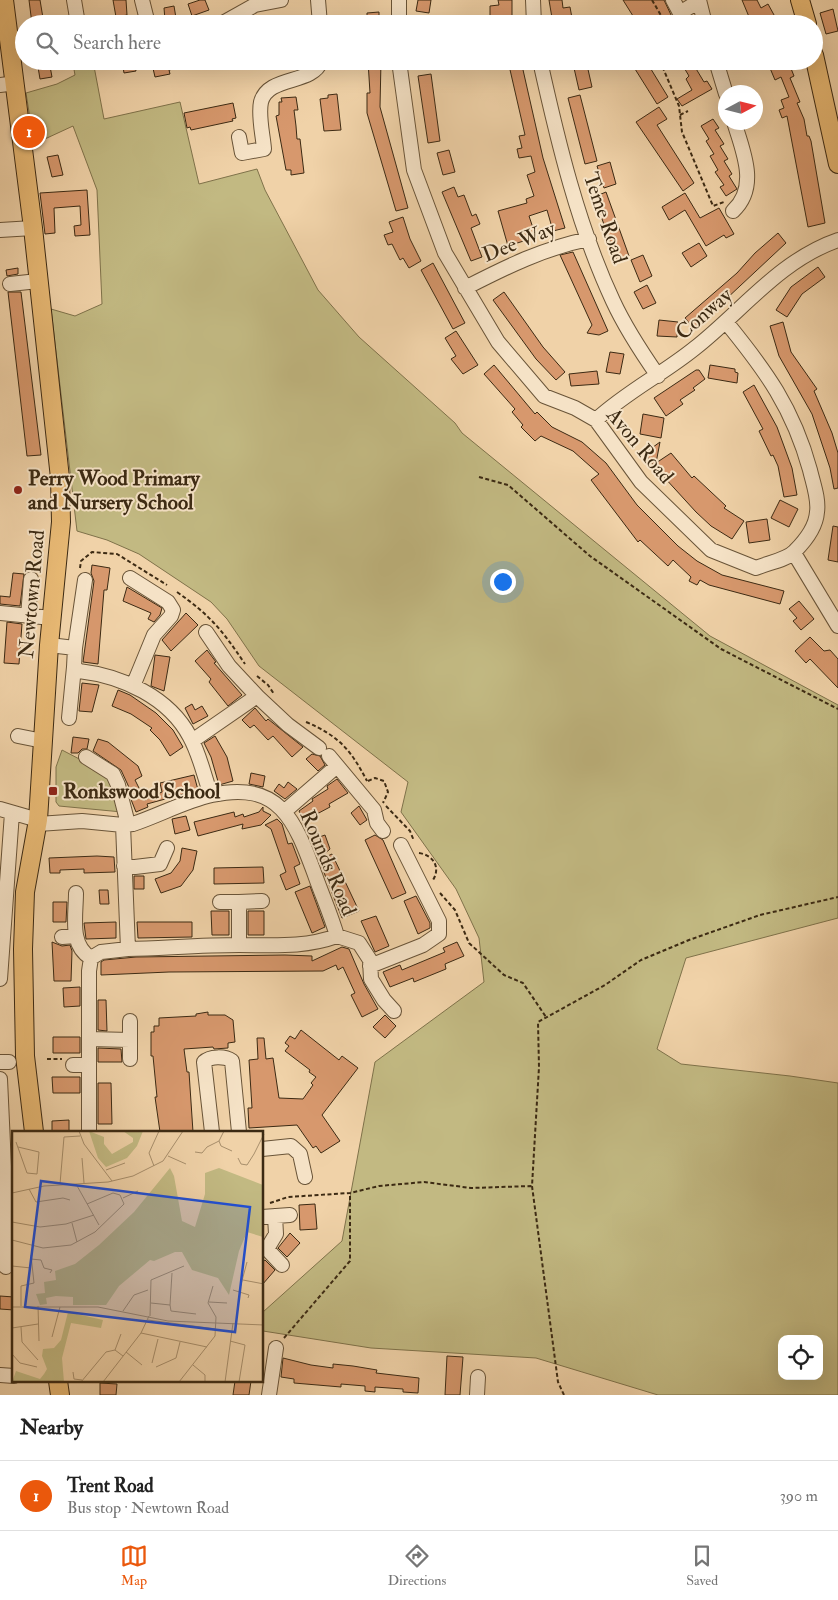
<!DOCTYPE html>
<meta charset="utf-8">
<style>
body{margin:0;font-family:"IM FELL Double Pica",serif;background:#f2f2f2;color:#222}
.controls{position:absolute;right:15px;bottom:15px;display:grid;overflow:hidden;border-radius:10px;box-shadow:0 5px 20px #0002}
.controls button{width:45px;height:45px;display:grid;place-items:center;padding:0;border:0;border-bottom:1px solid #e0e0e0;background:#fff;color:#222;font:25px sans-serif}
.compass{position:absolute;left:718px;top:85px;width:45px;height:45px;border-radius:50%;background:#fff;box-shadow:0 5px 20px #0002;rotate:83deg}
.you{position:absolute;left:502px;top:581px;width:18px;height:18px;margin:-12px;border:4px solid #fff;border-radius:50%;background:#1a73e8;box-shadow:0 0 0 8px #1a73e833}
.badge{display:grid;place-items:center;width:32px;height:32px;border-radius:50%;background:#ea580c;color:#fff;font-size:16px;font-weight:700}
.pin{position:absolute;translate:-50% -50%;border:2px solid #fff;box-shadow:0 1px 5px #0006}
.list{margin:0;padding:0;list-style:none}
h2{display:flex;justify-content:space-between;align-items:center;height:65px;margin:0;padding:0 20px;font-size:21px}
h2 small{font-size:16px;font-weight:400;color:#767676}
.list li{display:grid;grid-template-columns:32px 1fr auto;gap:15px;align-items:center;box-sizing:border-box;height:70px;padding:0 20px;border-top:1px solid #e0e0e0}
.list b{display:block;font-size:19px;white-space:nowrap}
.list p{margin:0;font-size:16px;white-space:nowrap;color:#767676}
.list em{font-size:16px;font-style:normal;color:#767676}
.icon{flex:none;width:28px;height:28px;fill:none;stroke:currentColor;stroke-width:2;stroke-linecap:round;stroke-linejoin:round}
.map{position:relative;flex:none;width:838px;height:1395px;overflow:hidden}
.search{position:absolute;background:#fff;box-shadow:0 5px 20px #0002;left:15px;right:15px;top:15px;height:55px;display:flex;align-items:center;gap:12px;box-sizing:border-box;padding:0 18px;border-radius:28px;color:#767676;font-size:19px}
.sheet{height:135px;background:#fff}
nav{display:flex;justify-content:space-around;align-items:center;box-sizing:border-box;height:70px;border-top:1px solid #e0e0e0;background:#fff;font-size:14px;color:#767676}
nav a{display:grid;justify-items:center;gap:2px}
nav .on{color:#ea580c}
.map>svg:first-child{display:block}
</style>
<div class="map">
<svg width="838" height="1395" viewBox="0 0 838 1395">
<rect width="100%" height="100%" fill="#f0d2a8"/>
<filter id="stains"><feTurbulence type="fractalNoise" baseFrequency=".004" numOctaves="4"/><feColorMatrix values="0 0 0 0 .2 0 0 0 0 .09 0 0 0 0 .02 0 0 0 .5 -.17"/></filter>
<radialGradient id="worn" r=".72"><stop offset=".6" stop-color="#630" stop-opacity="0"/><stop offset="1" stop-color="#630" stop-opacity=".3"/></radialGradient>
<path fill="#c2b982" stroke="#7f724a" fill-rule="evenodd" d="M 93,61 L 104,119 L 180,102 L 199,184 L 257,169 L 265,190 L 318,290 L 359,337 L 455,423 L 462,433 L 710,636 L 838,705 L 838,918 L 686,958 L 657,1049 L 681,1064 L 790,1076 L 838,1083 L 838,1395 L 658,1395 L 536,1358 L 371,1348 L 263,1331 L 263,1312 L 342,1241 L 375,1062 L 484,982 L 479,938 L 456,889 L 401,812 L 408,782 L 259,666 L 227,619 L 211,602 L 139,554 L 107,540 L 77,531 L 51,309 L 75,316 L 102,304 L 97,190 L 73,126 L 34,144 L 26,93 L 57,84 L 75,75 L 73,64 ZM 782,1339 L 819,1339 L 819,1376 L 782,1376 Z
M 62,750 L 112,776 L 122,812 L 59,806 L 56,802 L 56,767 Z"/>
<path fill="#d7986d" stroke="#3c2a13" d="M 29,0 L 40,0 L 44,24 L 32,24 Z
M 113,0 L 126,0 L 127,15 L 116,17 Z
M 200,0 L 205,0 L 209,10 L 192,16 L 188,4 Z
M 418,0 L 431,0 L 429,13 L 416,11 Z
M 498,0 L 512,0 L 512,16 L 490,17 L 490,6 L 499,5 Z
M 549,0 L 562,0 L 563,8 L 570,7 L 572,18 L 565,19 L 566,24 L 553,24 Z
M 623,0 L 664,0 L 672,17 L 677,21 L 672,24 L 638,24 Z
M 742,0 L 757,0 L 761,8 L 768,4 L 779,24 L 752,24 Z
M 174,6 L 176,18 L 165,20 L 164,8 Z
M 833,9 L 838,31 L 826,34 L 820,13 Z
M 379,12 L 379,24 L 367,24 L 367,13 Z
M 37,61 L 49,61 L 52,77 L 40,79 Z
M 122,61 L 134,61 L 136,71 L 124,73 Z
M 165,61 L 191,61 L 192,65 L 169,70 L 170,74 L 155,77 L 152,64 Z
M 368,61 L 381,61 L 380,107 L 408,208 L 396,211 L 367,113 L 367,93 L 370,93 Z
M 508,61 L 521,61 L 543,158 L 565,228 L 553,231 L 547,210 L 529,216 L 536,237 L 508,246 L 498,211 L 527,203 L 526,199 L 534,196 L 527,175 L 535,172 L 531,156 L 519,158 L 517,149 L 522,148 L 519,136 L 525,135 Z
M 630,61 L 646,61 L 668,97 L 657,104 Z
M 680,61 L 704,61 L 695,67 L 704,82 L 707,81 L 712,89 L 682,106 L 677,99 L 692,90 L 686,79 L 689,76 Z
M 767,61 L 788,61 L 794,76 L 790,78 L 800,102 L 797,103 L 804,119 L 807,136 L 809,136 L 811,141 L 825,223 L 808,227 L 787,116 L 782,118 L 779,110 L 784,108 L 781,100 L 789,97 L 781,77 L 775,80 Z
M 587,65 L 592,87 L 579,90 L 574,68 Z
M 431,74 L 440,141 L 428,143 L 418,76 Z
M 337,94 L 341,130 L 324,131 L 320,99 L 328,98 L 328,95 Z
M 580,95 L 597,161 L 585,164 L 568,98 Z
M 296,97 L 298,110 L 294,110 L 296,126 L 297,139 L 300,139 L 304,173 L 291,175 L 291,170 L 286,170 L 276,116 L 279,115 L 279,102 L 282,102 L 281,98 Z
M 233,103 L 236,118 L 232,119 L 233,121 L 191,130 L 190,127 L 187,128 L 184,113 Z
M 659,107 L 667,119 L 657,125 L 694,183 L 683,191 L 636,122 Z
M 713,119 L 719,128 L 715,130 L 724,144 L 720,146 L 728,159 L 724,161 L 732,174 L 729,176 L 737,189 L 726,196 L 720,187 L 724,185 L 715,172 L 718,170 L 710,156 L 714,154 L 706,141 L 709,139 L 701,126 Z
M 449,150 L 455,172 L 443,175 L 437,153 Z
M 58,155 L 63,175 L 52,177 L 47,157 Z
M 610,162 L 616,184 L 604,188 L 597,166 Z
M 454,187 L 458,197 L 464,195 L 472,216 L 476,214 L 480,224 L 471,228 L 482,257 L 471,261 L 442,192 Z
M 87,190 L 90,235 L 75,236 L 74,226 L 81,225 L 80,206 L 54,208 L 55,233 L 45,234 L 40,193 Z
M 606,192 L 629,256 L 617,260 L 594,197 Z
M 685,193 L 700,218 L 719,208 L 734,234 L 726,238 L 724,235 L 706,246 L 685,210 L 669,220 L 662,207 Z
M 403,217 L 410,239 L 421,261 L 409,268 L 403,258 L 400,260 L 392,244 L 388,245 L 384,235 L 393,232 L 389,222 Z
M 778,233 L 786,243 L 694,329 L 685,318 L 737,273 L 755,253 Z
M 699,243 L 707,256 L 691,267 L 682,253 Z
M 573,252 L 608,331 L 599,335 L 587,333 L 592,325 L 560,255 Z
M 643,255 L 652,276 L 640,282 L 631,260 Z
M 433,263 L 465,323 L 453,329 L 421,270 Z
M 818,267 L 825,277 L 802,294 L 787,317 L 776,310 L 791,287 Z
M 18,268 L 18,274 L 7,276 L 6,270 Z
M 647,285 L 656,303 L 643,309 L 634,292 Z
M 8,292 L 21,292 L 41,455 L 27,456 Z
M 504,292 L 543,347 L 565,372 L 556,380 L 536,359 L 493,300 Z
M 659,320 L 678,322 L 677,337 L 657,336 Z
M 783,322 L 791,352 L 817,389 L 814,391 L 832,433 L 838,453 L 838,488 L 834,489 L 830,468 L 812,414 L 779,356 L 770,326 Z
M 456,331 L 478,365 L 463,374 L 451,359 L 456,356 L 445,338 Z
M 610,352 L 624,354 L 620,374 L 606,372 Z
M 494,365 L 535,414 L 537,412 L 552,427 L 582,442 L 606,463 L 637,505 L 678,546 L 697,561 L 722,575 L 784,591 L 780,604 L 709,585 L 700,580 L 697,585 L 689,581 L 691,577 L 673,560 L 668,566 L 640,540 L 638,542 L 591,480 L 599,474 L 573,451 L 541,436 L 535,441 L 521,427 L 523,425 L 512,412 L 515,409 L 484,374 Z
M 710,365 L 735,369 L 735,372 L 738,373 L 737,383 L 708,378 Z
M 696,370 L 699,370 L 705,379 L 693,388 L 695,390 L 680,400 L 683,404 L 666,416 L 654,398 Z
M 597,371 L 599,384 L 571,386 L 569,374 Z
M 754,385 L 777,427 L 792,468 L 797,495 L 784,497 L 778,466 L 773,455 L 771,456 L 759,431 L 763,429 L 743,392 Z
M 643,414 L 664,418 L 661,438 L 640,434 Z
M 660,442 L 656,463 L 671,453 L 692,478 L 694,476 L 726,506 L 724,508 L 744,521 L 732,539 L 711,526 L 696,512 L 653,465 L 645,453 Z
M 780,500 L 798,509 L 789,527 L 771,518 Z
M 767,519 L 770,540 L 749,543 L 746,522 Z
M 833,526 L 838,527 L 838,562 L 828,560 Z
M 92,565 L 110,568 L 107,590 L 104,590 L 98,664 L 83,662 L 94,581 L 91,573 Z
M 13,573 L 24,574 L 20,606 L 0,604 L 0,596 L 10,597 Z
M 127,587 L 162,608 L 160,615 L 154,622 L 148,619 L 151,613 L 123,601 Z
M 799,601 L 814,619 L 801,630 L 793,621 L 797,618 L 789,609 Z
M 186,613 L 198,625 L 171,651 L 162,640 Z
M 7,622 L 22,624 L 19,664 L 4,663 Z
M 810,637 L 824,651 L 830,650 L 838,659 L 838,688 L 810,659 L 806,663 L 795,651 Z
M 207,650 L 216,662 L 214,663 L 242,695 L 228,706 L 209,682 L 211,679 L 195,661 Z
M 155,655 L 170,657 L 164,691 L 151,686 Z
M 82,683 L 99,685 L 92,712 L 79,711 Z
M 118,690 L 130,695 L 156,713 L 173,730 L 183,747 L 170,756 L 160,740 L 150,730 L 152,728 L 131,714 L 112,706 Z
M 192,704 L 195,710 L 202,706 L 208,716 L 193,724 L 185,708 Z
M 255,708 L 266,721 L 268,719 L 303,747 L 292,757 L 273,736 L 268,740 L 254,725 L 250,728 L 242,720 Z
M 215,736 L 227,757 L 233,781 L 219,785 L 211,757 L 204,743 Z
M 73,737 L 89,739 L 87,749 L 82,749 L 78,753 L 71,753 Z
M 98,739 L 108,742 L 138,766 L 142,776 L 135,780 L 145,800 L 162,792 L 160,783 L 194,775 L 198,790 L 147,804 L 148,807 L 136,812 L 130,797 L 133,796 L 121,770 L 93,751 Z
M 312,754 L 320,756 L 325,765 L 318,771 L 306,759 Z
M 251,773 L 265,776 L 263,787 L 249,784 Z
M 337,779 L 348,793 L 329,804 L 330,807 L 315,815 L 316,817 L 305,823 L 299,811 L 313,801 L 312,799 L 328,789 L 327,786 Z
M 288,782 L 297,789 L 285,799 L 274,791 L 279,784 L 284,788 Z
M 359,806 L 367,820 L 360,825 L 351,813 Z
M 263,807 L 263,811 L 271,815 L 261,825 L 242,829 L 243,824 L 198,836 L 194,822 L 234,812 L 235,817 L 243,814 L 244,817 L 259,812 Z
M 186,816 L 190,830 L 175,834 L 172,819 Z
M 277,819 L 282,824 L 288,844 L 292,843 L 300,864 L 294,867 L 300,884 L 286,890 L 280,875 L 286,872 L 271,829 L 265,825 Z
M 325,835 L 330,849 L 319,859 L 311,840 Z
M 375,835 L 383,840 L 406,893 L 392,899 L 365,840 Z
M 182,848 L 197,851 L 193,870 L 181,886 L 161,893 L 155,879 L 171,873 L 180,861 Z
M 332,854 L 359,911 L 342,918 L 319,860 Z
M 97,856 L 114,857 L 115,872 L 84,873 L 84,869 L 60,870 L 60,873 L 50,873 L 49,858 Z
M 263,867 L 264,883 L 214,884 L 214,868 Z
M 134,876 L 144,876 L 144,889 L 134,889 Z
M 310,886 L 325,927 L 312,933 L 295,892 Z
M 99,890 L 108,890 L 109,904 L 100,904 Z
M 416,896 L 430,923 L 430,928 L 418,934 L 404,901 Z
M 53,902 L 67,902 L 66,922 L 53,922 Z
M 211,911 L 229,911 L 229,935 L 212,935 Z
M 248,911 L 264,911 L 264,935 L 248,935 Z
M 376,916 L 389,946 L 375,952 L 361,921 Z
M 116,922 L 116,938 L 86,939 L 84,923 Z
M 137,922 L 192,922 L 192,937 L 138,938 Z
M 52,942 L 62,946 L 70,945 L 72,951 L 71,981 L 54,981 Z
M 457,942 L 464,956 L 445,964 L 446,969 L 414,982 L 413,978 L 390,987 L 383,972 L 400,965 L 402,970 L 445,952 L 443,948 Z
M 342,947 L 349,949 L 364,984 L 378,1009 L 362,1017 L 351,995 L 355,993 L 343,967 L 338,970 L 336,965 L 323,971 L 169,972 L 101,975 L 101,962 L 104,960 L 136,957 L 285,955 L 312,956 L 312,961 Z
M 80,987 L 80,1006 L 64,1007 L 63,988 Z
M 98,1000 L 106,1000 L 107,1031 L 98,1030 Z
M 208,1012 L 208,1015 L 225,1015 L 233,1020 L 235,1042 L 228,1043 L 228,1048 L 214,1049 L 213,1047 L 184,1049 L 187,1072 L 189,1072 L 193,1132 L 160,1132 L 155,1097 L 157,1097 L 153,1056 L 151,1056 L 151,1032 L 154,1032 L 154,1026 L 159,1026 L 159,1018 L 196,1016 L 196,1014 Z
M 385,1015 L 396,1026 L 385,1038 L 373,1027 Z
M 301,1030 L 339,1060 L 342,1056 L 358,1068 L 322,1115 L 340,1141 L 321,1153 L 316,1146 L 313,1148 L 297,1125 L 249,1128 L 248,1108 L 252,1108 L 249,1060 L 258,1059 L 257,1038 L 264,1038 L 266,1059 L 273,1058 L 279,1098 L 303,1099 L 313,1085 L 311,1083 L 316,1077 L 309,1072 L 310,1070 L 285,1051 L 289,1046 L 285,1043 L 290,1036 L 295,1039 Z
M 53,1037 L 80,1037 L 80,1053 L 53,1053 Z
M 98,1048 L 121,1049 L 122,1062 L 98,1062 Z
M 52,1077 L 80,1077 L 80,1093 L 53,1093 Z
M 98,1083 L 111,1083 L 112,1124 L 98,1124 Z
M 69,1120 L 69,1132 L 52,1132 L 52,1121 Z
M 315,1204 L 317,1229 L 300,1230 L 299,1205 Z
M 290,1233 L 300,1243 L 287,1257 L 278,1248 Z
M 265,1260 L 275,1270 L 262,1285 L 262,1262 Z
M 0,1296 L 14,1297 L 14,1310 L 0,1309 Z
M 447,1356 L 463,1357 L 460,1395 L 445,1395 Z
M 283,1358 L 311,1365 L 333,1368 L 333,1364 L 353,1366 L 377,1370 L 376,1373 L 419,1378 L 418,1393 L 403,1392 L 403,1389 L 375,1387 L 375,1392 L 365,1391 L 365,1386 L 341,1384 L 341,1387 L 294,1383 L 294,1379 L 281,1377 Z
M 235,1381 L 251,1381 L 249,1395 L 233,1395 Z
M 100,1383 L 117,1384 L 116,1395 L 100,1395 Z"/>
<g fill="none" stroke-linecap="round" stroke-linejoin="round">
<g stroke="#695438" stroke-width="16">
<path id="minor" d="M 74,0 L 78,24
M 142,0 L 148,24
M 318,0 L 320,24
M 399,0 L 399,24
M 533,0 L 534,24
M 673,0 L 680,13 L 699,1
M 699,0 L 705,24
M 221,24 L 255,5 L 281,0
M 399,61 L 414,170 L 445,253 L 498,342 L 544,396 L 575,408 L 596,420 L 641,482 L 711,550 L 756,568 C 767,563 787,560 795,551 C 805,541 816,527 817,512 C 819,499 813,483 810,470 C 793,408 766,371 726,322
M 540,61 C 558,142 578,226 613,301 C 625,327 642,353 658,376
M 716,61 L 726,94
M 0,85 L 16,83
M 239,137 L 242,153 L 264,149 C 263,135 258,116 261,102 C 268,75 313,85 321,61
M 733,211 C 759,187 743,151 734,122
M 0,230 L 33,228
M 10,284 L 38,281
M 465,288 C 506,267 544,248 589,239
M 596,420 C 626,392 663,374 695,348 C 742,311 780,260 838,240
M 794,553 L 838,626
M 130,578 L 168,602 L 173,610 L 171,616 L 154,635 L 133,686
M 0,613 L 52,618
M 28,616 L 31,579
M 49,645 L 75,648 L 74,667 L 79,671 C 122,676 169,697 190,737 C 200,755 204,776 211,795
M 75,648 L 85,580
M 257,696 L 288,725 L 319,748
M 69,718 L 74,667
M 18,736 L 43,741
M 192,741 L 257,696 L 229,666 L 206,632
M 329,756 L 374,810 L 377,823 L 383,831
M 86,757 L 113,774 L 118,785 L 128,824
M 0,809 L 38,820
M 285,811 L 337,766
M 38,824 L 82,821 L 123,825 L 133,824 C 160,815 185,801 212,795 C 280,780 295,821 315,875 C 322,895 331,915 337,936 L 359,943 L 370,960 L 371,979 L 384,1000 L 394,1011
M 123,825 L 128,949 C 165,948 202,945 239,945 C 273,945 304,948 337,936
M 124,866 L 135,867 L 160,864 L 167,848
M 76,893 C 76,916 69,945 91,958
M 220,902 L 239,902 L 239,945
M 239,902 L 262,901
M 62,937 L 76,936
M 370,966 L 423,945 L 439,934 L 439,921 L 401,845
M 0,979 L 12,813
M 89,1039 L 130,1040 L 130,1021
M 130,1040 L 130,1059
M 0,1062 L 9,1062
M 73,1065 L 88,1065
M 0,1079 L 5,1188 L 6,1267
M 89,1132 L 89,971 L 91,958 L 101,952 L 128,949
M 212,1132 L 204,1062 C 210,1056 225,1056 232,1061 L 239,1132
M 262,1149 L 291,1146 L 300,1154 L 305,1177
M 275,1216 L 276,1234 L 267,1249 L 282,1265
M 262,1217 L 290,1215
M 0,1375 L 14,1376
M 269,1395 L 276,1348
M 477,1395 L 478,1377"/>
</g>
<g stroke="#3c2a13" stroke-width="20">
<path id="major" d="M 4,0 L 33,228 L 60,478 L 61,522 L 49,645 L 38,820 L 25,892 L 23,949 L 25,1056 L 34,1132
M 800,0 L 807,24
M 814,55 L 838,164
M 58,1381 L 60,1395"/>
</g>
<path stroke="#3c2a13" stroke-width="2" stroke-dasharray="4 2.5" stroke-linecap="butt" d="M 652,0 L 666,24
M 660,61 L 679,106 L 682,132 L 713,206 L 724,202
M 680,115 L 688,111
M 479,477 L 508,485 L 590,556 L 721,649 L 838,709
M 80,568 L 81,561 L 92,552 L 117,554 L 167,585
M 177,592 C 211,616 222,630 245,664
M 257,676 L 268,685 L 274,694
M 306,722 C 339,736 351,750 367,781
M 368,781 L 375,778 L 384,781 L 388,792 L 383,803
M 386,806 L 410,831 L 414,841
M 419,853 C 433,855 441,867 433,880
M 440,893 L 455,910 L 469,943 L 504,975 L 523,983 L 546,1017
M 47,1059 L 62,1059
M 270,1203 L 288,1197 L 350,1193 L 379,1186 L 424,1182 L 471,1188 L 532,1186
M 284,1338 L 350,1261 L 350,1193
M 564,1395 L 558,1382 L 532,1186 L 539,1067 L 538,1022 L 605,985 L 641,960 L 689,940 L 760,915 L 838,897"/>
<use href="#minor" stroke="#f5e2c6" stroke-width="14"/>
<use href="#major" stroke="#e8b974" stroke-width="18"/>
</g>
<g fill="#8f2418" stroke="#f5e2c6" stroke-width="2">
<circle cx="18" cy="490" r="5"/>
<rect x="48" y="786" width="10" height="10" rx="2.5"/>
</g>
<g text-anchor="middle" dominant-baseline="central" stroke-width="4" stroke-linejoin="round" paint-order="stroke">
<g font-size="21" fill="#3c2a13" stroke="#f5e2c6">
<text transform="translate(605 218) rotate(71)">Teme Road</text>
<text transform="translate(519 242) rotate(-22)">Dee Way</text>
<text transform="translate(704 314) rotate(-41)">Conway</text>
<text transform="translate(640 446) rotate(50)">Avon Road</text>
<text transform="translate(32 594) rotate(-85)">Newtown Road</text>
<text transform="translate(328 863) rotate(67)">Rounds Road</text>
</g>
<g font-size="21" font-weight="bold" fill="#3c2a13" stroke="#f5e2c6" text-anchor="start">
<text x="28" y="478">Perry Wood Primary<tspan x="28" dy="24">and Nursery School</tspan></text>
<text x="63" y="791">Ronkswood School</text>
</g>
</g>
<g transform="translate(12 1131)">
<rect width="251" height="251" fill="#f0d2a8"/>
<path d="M 77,0 L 92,6 L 92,13 L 100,23 L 121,11 L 121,7 L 111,0 L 131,0 L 125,15 L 115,27 L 94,36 L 86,27 ZM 158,37 L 162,45 L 170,90 L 183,96 L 193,63 L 193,42 L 207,37 L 251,54 L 251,106 L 235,101 L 227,120 L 217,164 L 206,147 L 180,139 L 170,121 L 163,121 L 142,130 L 138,129 L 107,155 L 94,174 L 61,174 L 61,166 L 44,165 L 34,167 L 35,173 L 28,174 L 24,163 L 33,162 L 32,151 L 44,149 L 43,140 L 63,133 L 87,114 L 122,81 ZM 56,181 L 91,189 L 89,197 L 59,192 L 50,227 L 52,251 L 0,251 L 4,240 L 28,248 L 32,243 L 35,238 L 30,225 L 31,218 L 42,217 L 49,209 Z" fill="#c2b982"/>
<path fill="none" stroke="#a88f6c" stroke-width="1" d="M 67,0 L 72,13 L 100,50M 212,0 L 207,10 L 209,15 L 220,20M 4,11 L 15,42 L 25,43 L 27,21 L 6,16M 183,21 L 190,22 L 195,16 L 207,10M 242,23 L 252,3M 156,25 L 174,33M 70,27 L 72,52M 226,27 L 229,33 L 235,34 L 242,23M 142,35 L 137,22 L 147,0M 94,39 L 113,32M 48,53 L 52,6 L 68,5M 64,53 L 87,94M 17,58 L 24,71 L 51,67 L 58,69M 0,62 L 32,55 L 96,51 L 121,45 L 151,30 L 171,0M 111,67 L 126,60M 0,91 L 28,96 L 54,93 L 82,84M 60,92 L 65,111M 0,109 L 31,117 L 59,114 L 83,101 L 112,73 L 108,64 L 101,62 L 75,73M 19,128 L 29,129 L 32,137 L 40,139 L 38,142M 0,135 L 19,137M 231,149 L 252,153M 221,159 L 237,164 L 236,167M 227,161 L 235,131M 197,171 L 215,172M 139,172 L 158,174 L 160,142M 158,174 L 159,180 L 184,183M 9,175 L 9,155 L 22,152 L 19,124M 26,175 L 27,210M 0,176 L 86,176 L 156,190 L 252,194M 111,180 L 122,164 L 136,159M 138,185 L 139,149 L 172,135M 136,189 L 204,198M 9,196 L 10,211 L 26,229M 0,197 L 26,193M 129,202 L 195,216M 40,206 L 48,176M 218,210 L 233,214 L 227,251M 103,219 L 109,203M 114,221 L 130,234M 0,223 L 8,232 L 25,236M 140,232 L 146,208M 181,234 L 193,244 L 193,251M 144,236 L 164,227 L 168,211M 61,241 L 62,248 L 70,249M 69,251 L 94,221 L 103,219 L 111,225M 91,251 L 129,202 L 137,185M 167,251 L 203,205 L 204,186 L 196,172 L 201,155M 213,251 L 221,192"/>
<path fill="#1d4ed8" fill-opacity="0.15" stroke="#1d4ed8" stroke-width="2.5" d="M 29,50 L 238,76 L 223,201 L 13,176 Z"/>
<rect width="251" height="251" fill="none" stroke="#3c2a13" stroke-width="2.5"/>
</g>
<rect width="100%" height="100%" filter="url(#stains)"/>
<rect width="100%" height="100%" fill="url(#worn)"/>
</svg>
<div class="controls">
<button><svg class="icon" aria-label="locate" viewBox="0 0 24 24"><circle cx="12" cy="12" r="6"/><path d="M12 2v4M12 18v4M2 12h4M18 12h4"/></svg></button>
</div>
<svg class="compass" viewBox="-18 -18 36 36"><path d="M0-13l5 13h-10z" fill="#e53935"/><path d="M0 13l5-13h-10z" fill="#767676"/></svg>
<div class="you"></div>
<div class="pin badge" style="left:29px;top:132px">1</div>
<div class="search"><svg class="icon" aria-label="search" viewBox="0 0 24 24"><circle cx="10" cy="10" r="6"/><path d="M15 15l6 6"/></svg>Search here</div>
</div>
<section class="sheet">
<h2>Nearby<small></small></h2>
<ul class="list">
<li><span class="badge">1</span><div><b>Trent Road</b><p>Bus stop · Newtown Road</p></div><em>390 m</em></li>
</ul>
</section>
<nav>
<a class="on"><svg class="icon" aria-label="map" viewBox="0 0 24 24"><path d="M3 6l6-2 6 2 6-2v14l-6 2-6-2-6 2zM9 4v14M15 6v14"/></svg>Map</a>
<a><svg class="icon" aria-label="directions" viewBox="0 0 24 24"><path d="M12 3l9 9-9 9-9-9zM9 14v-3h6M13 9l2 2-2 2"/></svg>Directions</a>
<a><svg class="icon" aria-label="saved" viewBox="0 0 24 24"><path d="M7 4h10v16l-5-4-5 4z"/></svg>Saved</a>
</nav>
